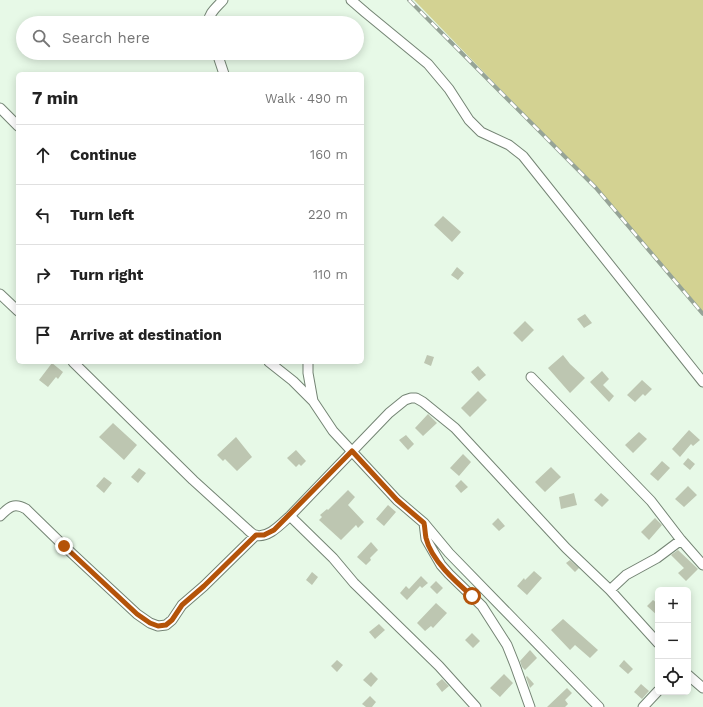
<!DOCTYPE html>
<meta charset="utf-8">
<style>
body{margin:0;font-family:"Work Sans",sans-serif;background:#f6f6f6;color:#222}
.controls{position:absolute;right:12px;bottom:12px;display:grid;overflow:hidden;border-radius:6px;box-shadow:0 2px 10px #0003}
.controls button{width:36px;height:36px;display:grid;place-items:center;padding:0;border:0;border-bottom:1px solid #e0e0e0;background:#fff;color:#222;font:20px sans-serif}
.stop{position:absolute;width:12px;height:12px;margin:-9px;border:3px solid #b45309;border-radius:50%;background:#fff}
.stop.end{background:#b45309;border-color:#fff;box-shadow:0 1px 4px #0008}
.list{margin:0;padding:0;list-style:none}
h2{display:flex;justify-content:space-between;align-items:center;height:52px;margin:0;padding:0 16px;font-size:17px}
h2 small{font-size:13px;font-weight:400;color:#767676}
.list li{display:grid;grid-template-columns:26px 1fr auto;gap:12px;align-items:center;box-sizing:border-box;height:60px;padding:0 16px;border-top:1px solid #e0e0e0}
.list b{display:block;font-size:15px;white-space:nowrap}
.list em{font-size:13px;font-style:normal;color:#767676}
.icon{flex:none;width:22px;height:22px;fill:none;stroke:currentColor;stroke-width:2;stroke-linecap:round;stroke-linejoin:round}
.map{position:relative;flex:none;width:703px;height:707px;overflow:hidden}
.search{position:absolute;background:#fff;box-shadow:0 2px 10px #0003;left:16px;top:16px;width:348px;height:44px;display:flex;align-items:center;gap:10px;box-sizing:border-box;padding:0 14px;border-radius:22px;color:#767676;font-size:15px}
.panel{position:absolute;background:#fff;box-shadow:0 2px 10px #0003;left:16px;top:72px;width:348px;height:292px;border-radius:6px}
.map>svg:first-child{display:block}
</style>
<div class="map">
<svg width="703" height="707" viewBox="0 0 703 707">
<rect width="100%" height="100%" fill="#e7f9e7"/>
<path fill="#d3d292" d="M 414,0 L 703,0 L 703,314 L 596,188 Z"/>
<path fill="#bdc6b1" d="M 443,216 L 461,232 L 452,242 L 434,225 Z
M 457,267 L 464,273 L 458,280 L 451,275 Z
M 585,314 L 592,323 L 584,328 L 577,319 Z
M 525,321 L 534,330 L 522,342 L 513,333 Z
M 427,355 L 434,357 L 431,366 L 424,363 Z
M 563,355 L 570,364 L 585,378 L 570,393 L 548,368 Z
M 52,363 L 63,372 L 58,379 L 56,377 L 48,387 L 39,380 Z
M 478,366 L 486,375 L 479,381 L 471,372 Z
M 602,371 L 609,379 L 603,385 L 614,396 L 609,402 L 590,382 Z
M 642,380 L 652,389 L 645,396 L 643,394 L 635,402 L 627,395 Z
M 478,391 L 487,400 L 470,417 L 461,408 Z
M 428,414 L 437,423 L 423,436 L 415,428 Z
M 113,423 L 137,445 L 124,460 L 99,437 Z
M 689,430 L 700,440 L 693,446 L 691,444 L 680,457 L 672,449 Z
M 639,432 L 647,439 L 633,453 L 625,445 Z
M 406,435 L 414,444 L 408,450 L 399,440 Z
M 236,437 L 252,457 L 237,471 L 225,459 L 223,461 L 217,455 Z
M 296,450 L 306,461 L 301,466 L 299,464 L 296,467 L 287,458 Z
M 463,454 L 471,462 L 459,476 L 450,468 Z
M 688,458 L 695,464 L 690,470 L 683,464 Z
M 662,461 L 670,468 L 658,481 L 650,474 Z
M 551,467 L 561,477 L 545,492 L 535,482 Z
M 139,468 L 146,473 L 138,483 L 131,477 Z
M 104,477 L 112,483 L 104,493 L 96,486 Z
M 461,480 L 468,487 L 461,493 L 455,486 Z
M 688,486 L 697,495 L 684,507 L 675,499 Z
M 348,490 L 355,497 L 348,505 L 364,522 L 358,528 L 356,525 L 341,540 L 319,520 L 322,517 L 320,515 L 327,509 L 328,510 Z
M 574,493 L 577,505 L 561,509 L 559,497 Z
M 601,493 L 609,500 L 602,507 L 594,500 Z
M 388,505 L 396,512 L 384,526 L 376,519 Z
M 498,518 L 505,526 L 499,531 L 492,524 Z
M 655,518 L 662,525 L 649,540 L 641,532 Z
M 371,542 L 378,550 L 370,558 L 371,560 L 366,565 L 357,557 Z
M 678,550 L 698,569 L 686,581 L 678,573 L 684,568 L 671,555 Z
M 570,560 L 579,568 L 575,572 L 566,563 Z
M 534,571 L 542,578 L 527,595 L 517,586 L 524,578 L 525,580 Z
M 312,572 L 318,577 L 312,585 L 306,580 Z
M 421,576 L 428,583 L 422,588 L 420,586 L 407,600 L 400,593 L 406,586 L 409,589 Z
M 436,581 L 443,588 L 437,594 L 430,587 Z
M 653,600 L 658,604 L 658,616 L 647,606 Z
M 436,603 L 447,613 L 433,628 L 431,626 L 425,631 L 417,623 Z
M 563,619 L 598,650 L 590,658 L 575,645 L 570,650 L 551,630 Z
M 379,624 L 385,630 L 375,639 L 369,632 Z
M 472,633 L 480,641 L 473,648 L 465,640 Z
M 530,650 L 537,658 L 525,670 L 522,667 L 520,661 Z
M 337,660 L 343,665 L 337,672 L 331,666 Z
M 624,660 L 633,669 L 628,674 L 619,666 Z
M 371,672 L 378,679 L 371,687 L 363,680 Z
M 504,674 L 513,683 L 500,697 L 490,688 Z
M 527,676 L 534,684 L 530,688 L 526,677 Z
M 442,679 L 449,686 L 442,692 L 436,684 Z
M 641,684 L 649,691 L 642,699 L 634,692 Z
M 567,688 L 572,693 L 565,700 L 568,704 L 565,707 L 547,707 Z
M 370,696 L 376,702 L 372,707 L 366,707 L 362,704 Z"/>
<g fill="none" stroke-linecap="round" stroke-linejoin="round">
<g stroke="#748474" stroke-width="11">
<path id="minor" d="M 351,0 L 366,13 L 428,64 L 449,89 L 469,120 L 481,132 L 509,145 L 523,156 L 703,382
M 209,23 C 207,14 218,6 223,0
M 217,53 L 224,74
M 0,108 L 18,126
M 0,294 L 18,311
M 73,362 L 193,480 L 247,529 C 249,531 252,534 255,535 C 268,539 281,524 290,516 L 389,413 L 405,400 L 411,398 L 416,398 L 423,402 L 455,428 L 566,548 L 610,590 L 658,643
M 269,362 L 293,381 L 313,401 L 333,431 L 397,500 L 424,523 L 449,553 L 599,707
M 308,362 L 308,373 L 313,401
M 531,377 L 651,501 L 681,540 L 703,565
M 0,516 C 9,507 14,502 26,509 L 64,546 L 137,614 L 150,623 L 158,626 L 166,625 L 172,620 L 182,605 L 204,586 L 256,535
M 290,516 L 333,558 L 354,583 L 439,666 L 476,707
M 424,523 L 426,539 L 441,565 L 449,574 L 482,606 L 507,645 L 515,665 L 530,707
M 610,590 L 626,575 L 657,558 L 681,540
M 688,675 L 703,688
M 643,707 L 658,691"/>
</g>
<use href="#minor" stroke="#fff" stroke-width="9"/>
<g stroke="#96a497" stroke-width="4">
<path id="rail" d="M 409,0 L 596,188 L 703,314"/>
</g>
<use href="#rail" stroke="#fff" stroke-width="2.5" stroke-dasharray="8" stroke-linecap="butt"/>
</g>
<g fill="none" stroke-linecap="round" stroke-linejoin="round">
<path stroke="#b45309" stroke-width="5" d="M 64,546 L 137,614 L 150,623 L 158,626 L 166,625 L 172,620 L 182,605 L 204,586 L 256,535 L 264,535 L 274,530 L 352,451 L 397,500 L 424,523 C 425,528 425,533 426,538 C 431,560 456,582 472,596"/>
</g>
</svg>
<div class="controls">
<button>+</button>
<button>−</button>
<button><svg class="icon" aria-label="locate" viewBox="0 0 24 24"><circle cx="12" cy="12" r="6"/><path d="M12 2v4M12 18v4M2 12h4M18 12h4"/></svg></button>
</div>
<div class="stop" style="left:472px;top:596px"></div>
<div class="stop end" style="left:64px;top:546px"></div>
<div class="search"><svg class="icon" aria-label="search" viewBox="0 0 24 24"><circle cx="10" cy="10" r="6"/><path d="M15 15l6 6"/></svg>Search here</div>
<section class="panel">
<h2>7 min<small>Walk · 490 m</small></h2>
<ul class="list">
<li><svg class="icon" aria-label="ahead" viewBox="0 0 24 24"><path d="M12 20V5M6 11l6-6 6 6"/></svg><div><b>Continue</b></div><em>160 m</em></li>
<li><svg class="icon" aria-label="left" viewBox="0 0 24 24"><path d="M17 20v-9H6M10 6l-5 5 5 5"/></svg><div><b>Turn left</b></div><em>220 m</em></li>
<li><svg class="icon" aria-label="right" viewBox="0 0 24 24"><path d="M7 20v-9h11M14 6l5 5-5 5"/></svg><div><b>Turn right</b></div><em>110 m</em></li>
<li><svg class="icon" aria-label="arrive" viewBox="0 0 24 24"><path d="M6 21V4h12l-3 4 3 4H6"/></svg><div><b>Arrive at destination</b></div></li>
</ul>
</section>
</div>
